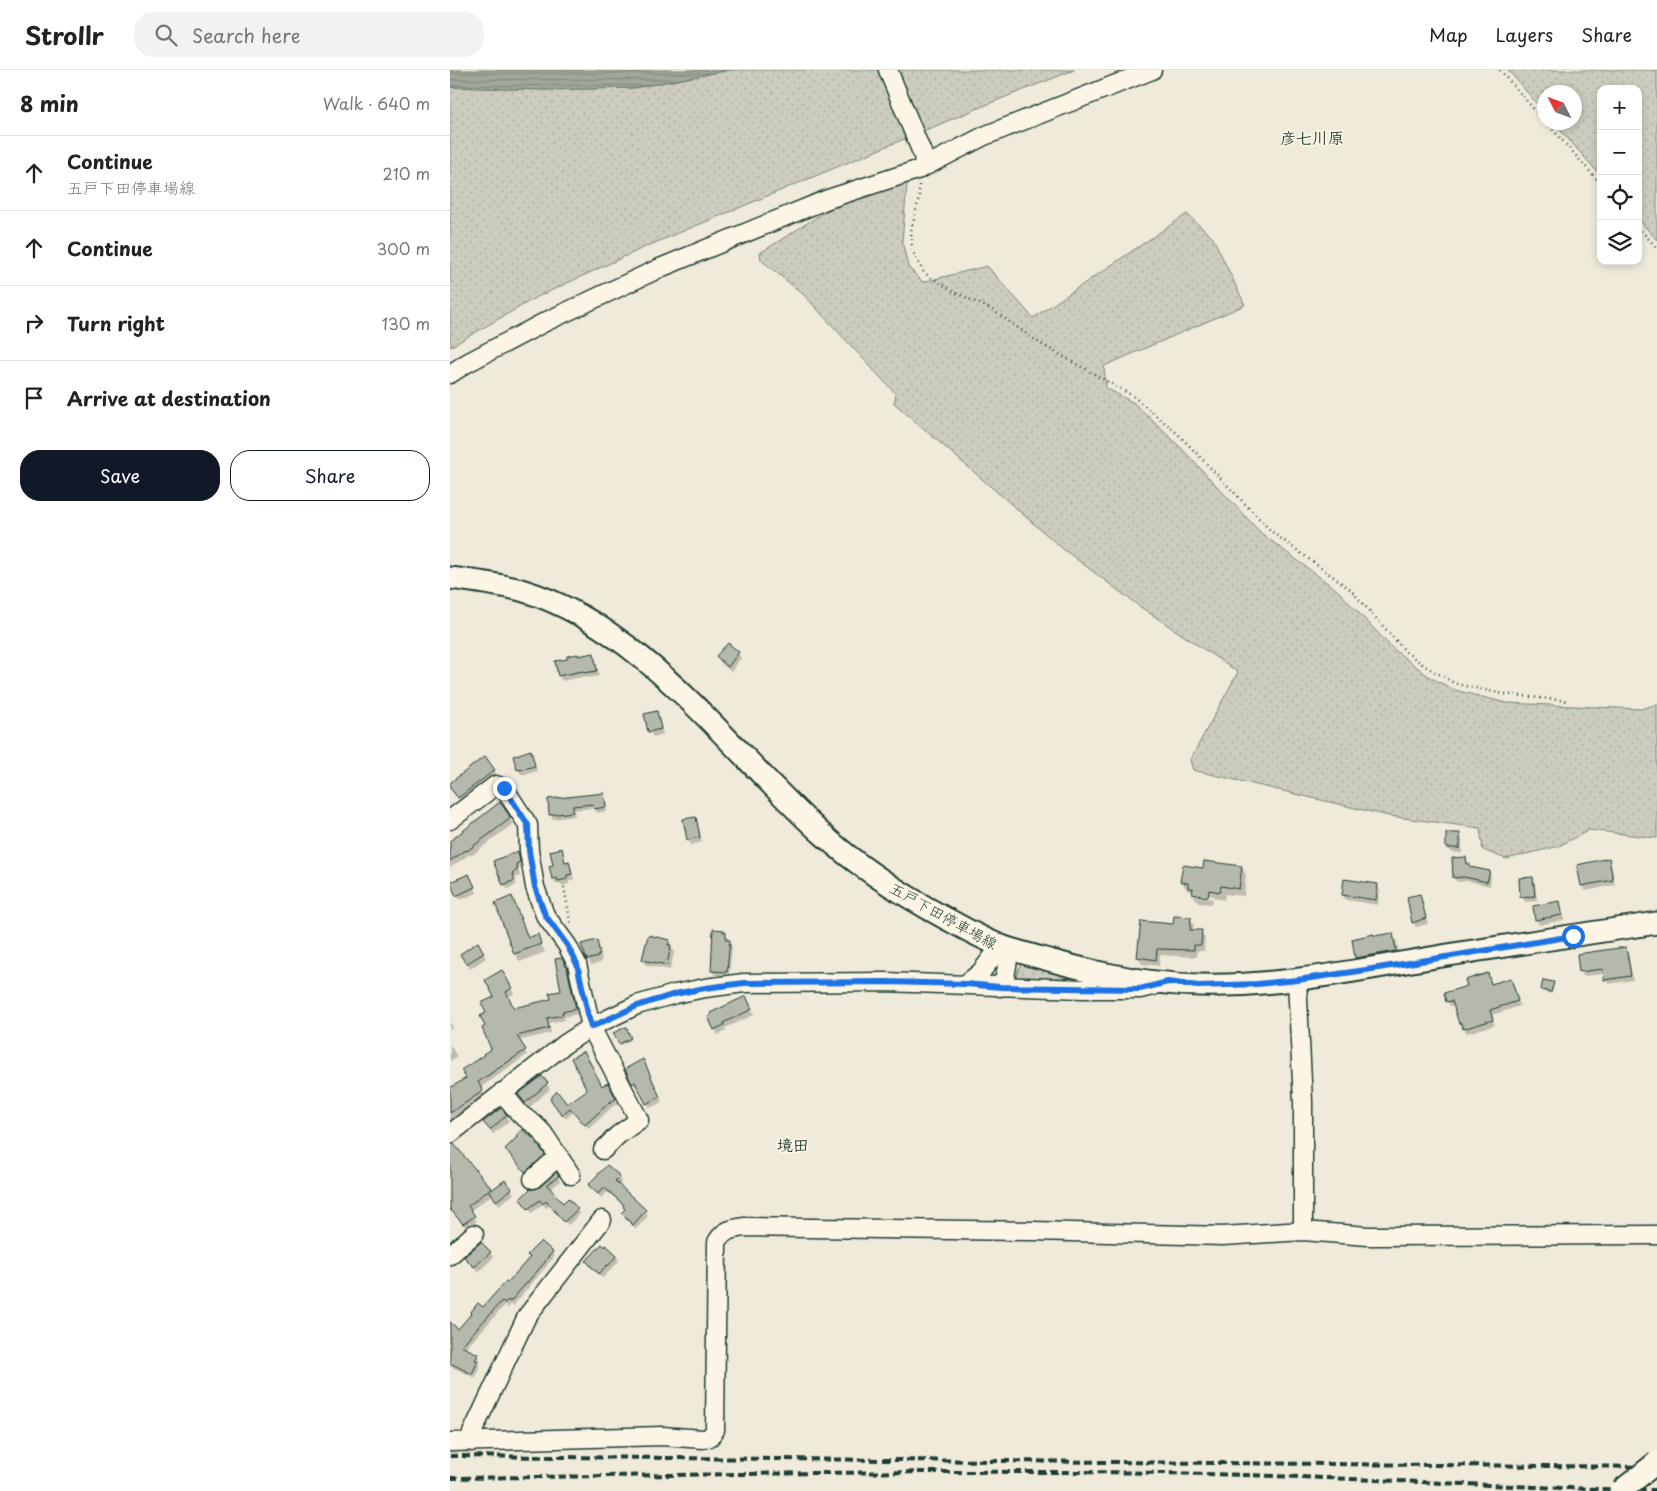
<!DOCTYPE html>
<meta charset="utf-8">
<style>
body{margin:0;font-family:"Playpen Sans","Klee One",sans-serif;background:#f2f2f2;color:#222}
.controls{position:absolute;right:15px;top:15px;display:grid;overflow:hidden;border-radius:10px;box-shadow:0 2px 8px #0003}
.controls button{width:45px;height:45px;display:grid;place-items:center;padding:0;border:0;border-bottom:1px solid #e0e0e0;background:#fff;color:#222;font:25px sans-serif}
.compass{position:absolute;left:1087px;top:15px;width:45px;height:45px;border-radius:50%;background:#fff;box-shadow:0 2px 8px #0003;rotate:312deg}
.stop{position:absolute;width:15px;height:15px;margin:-11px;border:4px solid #1a73e8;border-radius:50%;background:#fff}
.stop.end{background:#1a73e8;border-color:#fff;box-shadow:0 1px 5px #0008}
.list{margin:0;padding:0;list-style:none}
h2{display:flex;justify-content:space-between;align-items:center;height:65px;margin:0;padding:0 20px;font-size:21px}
h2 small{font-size:16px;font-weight:400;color:#767676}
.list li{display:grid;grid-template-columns:32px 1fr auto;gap:15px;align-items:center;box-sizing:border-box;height:75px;padding:0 20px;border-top:1px solid #e0e0e0}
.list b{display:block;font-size:19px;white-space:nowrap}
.list p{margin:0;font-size:16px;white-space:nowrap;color:#767676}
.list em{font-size:16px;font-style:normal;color:#767676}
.actions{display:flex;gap:10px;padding:15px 20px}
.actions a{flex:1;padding:11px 0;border:1px solid #111827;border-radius:20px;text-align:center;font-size:18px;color:#111827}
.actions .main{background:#111827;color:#fff}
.icon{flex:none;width:28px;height:28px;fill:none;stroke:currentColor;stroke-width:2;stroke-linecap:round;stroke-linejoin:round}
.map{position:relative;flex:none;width:1207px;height:1421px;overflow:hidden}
header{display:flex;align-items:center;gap:30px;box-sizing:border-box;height:70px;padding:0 25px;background:#fff;border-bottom:1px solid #e0e0e0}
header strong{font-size:24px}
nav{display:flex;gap:28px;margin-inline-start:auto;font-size:18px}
.search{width:350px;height:45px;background:#f2f2f2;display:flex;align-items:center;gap:12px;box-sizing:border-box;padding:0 18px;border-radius:20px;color:#767676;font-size:19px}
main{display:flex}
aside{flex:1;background:#fff}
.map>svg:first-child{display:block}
</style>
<header>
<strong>Strollr</strong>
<div class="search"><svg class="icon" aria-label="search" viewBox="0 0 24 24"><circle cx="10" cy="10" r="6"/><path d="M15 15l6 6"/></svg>Search here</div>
<nav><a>Map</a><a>Layers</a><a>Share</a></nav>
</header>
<main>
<aside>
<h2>8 min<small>Walk · 640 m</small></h2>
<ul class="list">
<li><svg class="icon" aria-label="ahead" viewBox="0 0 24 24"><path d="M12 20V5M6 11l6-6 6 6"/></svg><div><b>Continue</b><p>五戸下田停車場線</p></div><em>210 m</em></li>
<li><svg class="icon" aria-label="ahead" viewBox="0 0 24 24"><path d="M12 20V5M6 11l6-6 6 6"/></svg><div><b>Continue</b></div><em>300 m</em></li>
<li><svg class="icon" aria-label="right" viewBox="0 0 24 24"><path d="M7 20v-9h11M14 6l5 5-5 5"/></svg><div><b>Turn right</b></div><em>130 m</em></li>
<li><svg class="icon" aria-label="arrive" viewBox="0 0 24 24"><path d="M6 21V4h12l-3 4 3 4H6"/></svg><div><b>Arrive at destination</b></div></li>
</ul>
<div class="actions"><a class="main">Save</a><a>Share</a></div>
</aside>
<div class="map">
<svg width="1207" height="1421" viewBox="0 0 1207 1421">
<defs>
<pattern id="green-dots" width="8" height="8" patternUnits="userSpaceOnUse" patternTransform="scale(1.25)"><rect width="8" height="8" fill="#cccdbf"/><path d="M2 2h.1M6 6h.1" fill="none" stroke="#afb1a5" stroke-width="1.8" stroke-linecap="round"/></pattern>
<pattern id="water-rules" width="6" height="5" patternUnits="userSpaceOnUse" patternTransform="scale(1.25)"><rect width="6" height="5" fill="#9fa89a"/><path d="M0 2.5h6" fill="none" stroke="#818a7e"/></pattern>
</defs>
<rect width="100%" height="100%" fill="#efeada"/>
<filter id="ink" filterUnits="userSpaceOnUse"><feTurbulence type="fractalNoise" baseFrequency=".02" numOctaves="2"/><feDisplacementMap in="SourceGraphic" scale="10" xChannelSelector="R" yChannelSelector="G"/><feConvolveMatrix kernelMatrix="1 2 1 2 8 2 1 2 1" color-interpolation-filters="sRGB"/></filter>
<g filter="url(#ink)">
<path fill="url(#green-dots)" stroke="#76857a" d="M 280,0 L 624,0 L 543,32 L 195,177 L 85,228 L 0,277 L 0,17 L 94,20 L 184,18 Z
M 1058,0 L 1207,0 L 1207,170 L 1188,149 L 1188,19 L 1151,19 L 1151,106 L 1104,53 L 1124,52 L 1124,22 L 1094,22 L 1094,42 Z
M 454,110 L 457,115 L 452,171 L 458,197 L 473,212 L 537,196 L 583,248 L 737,144 L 763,168 L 795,235 L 654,296 L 656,318 L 684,333 L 731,378 L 811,463 L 888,521 L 942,578 L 981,608 L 1005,620 L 1056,633 L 1191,639 L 1207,634 L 1207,768 L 1139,760 L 1109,776 L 1056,789 L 1033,780 L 1030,758 L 939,746 L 743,700 L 740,690 L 788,602 L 689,536 L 613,479 L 444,333 L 446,324 L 353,224 L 311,190 L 310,183 L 389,133 Z
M 575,891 L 635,908 L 633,914 L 569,912 L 566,907 L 570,895 Z"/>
<path fill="url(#water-rules)" stroke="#6c7d71" d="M 0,0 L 280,0 L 184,18 L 94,20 L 0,17 Z"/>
<path fill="#0003" d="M 288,583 L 291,588 L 281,602 L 270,592 L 267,586 Z
M 143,585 L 146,590 L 149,606 L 138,608 L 137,606 L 112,611 L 109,605 L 129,588 Z
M 206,642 L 209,648 L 213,664 L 203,667 L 200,662 L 196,645 Z
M 80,682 L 87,701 L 74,705 L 73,704 L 71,704 L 68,699 Z
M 44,700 L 49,709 L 14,736 L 0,717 L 0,714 Z
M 154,724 L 156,729 L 157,741 L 147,743 L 145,738 L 124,740 L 125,746 L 103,749 L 100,744 Z
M 50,733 L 63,754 L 21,786 L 20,784 L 0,798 L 0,771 Z
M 245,748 L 248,753 L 252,772 L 241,775 L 238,770 Z
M 1009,764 L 1012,769 L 1012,783 L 1000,782 L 997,777 Z
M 111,780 L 116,793 L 118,793 L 121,798 L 124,810 L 119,811 L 119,814 L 112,816 L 110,813 L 106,814 L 103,808 L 104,796 Z
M 68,783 L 70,787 L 72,797 L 68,799 L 70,806 L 64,808 L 67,815 L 57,819 L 54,814 Z
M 1016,788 L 1021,799 L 1039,803 L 1041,807 L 1040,816 L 1017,811 L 1007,812 L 1004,807 Z
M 1158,790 L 1161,795 L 1165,815 L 1135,821 L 1132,816 Z
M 792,797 L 796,805 L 794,826 L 775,824 L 774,830 L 764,828 L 764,826 L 746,824 L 746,826 L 763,829 L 762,834 L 748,833 L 741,821 L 737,820 L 732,812 L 754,800 Z
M 1082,808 L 1085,813 L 1087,831 L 1075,832 L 1072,827 Z
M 21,810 L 27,823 L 10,830 L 8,825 Z
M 927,815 L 930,820 L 928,835 L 896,830 L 893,825 Z
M 969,825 L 972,831 L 978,854 L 966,857 L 963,852 Z
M 62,827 L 66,836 L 79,869 L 87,866 L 95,882 L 70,892 L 65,884 L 47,833 Z
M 1109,832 L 1112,837 L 1114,850 L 1089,855 L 1086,849 Z
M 740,848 L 744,855 L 743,861 L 751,862 L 755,868 L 754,881 L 747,881 L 747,887 L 710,885 L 709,896 L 692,894 L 688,887 L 692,852 L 725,855 Z
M 273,861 L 278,868 L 278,872 L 282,876 L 279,906 L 265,905 L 262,901 Z
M 943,864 L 947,872 L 950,889 L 911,896 L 906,888 L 904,870 Z
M 219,871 L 224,882 L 220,900 L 196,895 L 193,890 Z
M 146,872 L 149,877 L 152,890 L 150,891 L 151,893 L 141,895 L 138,889 Z
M 27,874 L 36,888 L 20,899 L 12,884 Z
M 1175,878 L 1178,883 L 1183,910 L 1158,914 L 1154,904 L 1133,906 L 1131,901 Z
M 111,889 L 119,904 L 128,944 L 114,947 L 115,950 L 99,953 L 101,963 L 68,971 L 77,985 L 30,1018 L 35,1027 L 0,1051 L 0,1020 L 17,1009 L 43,979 L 36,957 L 38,944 L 46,927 L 52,902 L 64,924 L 57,927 L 64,940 L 102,930 L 113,922 Z
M 1038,904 L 1042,915 L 1061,909 L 1070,936 L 1042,945 L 1045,955 L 1017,963 L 1010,953 L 1004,935 L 1000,936 L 998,932 Z
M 1103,913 L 1104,915 L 1102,924 L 1093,922 L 1092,919 Z
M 299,933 L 304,945 L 275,958 L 276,961 L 268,965 L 259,948 Z
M 0,952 L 3,958 L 0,960 Z
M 175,958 L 181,970 L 171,975 L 165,964 Z
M 0,974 L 7,987 L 0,991 Z
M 195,995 L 212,1032 L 200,1038 L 189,1016 L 186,1017 L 176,1000 Z
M 92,1007 L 100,1019 L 79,1038 L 69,1025 Z
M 157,1014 L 168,1034 L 163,1036 L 139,1059 L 123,1042 L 116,1049 L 104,1034 L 116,1036 Z
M 56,1046 L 59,1051 L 43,1064 L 34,1052 Z
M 4,1075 L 42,1121 L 55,1111 L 64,1124 L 49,1135 L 43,1124 L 20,1141 L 27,1151 L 16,1158 L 2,1141 L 0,1142 L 0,1078 Z
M 60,1084 L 94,1085 L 96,1090 L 79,1106 Z
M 106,1104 L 110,1111 L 100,1120 L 113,1135 L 118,1130 L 130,1144 L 118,1155 L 100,1135 L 96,1138 L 93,1134 L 82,1143 L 74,1134 Z
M 169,1107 L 171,1112 L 168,1116 L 195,1141 L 198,1146 L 186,1159 L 175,1149 L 172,1144 L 176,1140 L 175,1137 L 159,1123 L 156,1123 L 151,1128 L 140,1115 Z
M 40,1182 L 43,1188 L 28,1202 L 16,1187 Z
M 102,1182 L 104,1187 L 63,1236 L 61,1234 L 58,1238 L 55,1235 L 15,1279 L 27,1284 L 30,1289 L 28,1294 L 30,1297 L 25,1308 L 0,1296 L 0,1254 L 8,1261 L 58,1213 L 81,1188 L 79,1186 Z
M 166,1185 L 169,1191 L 153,1208 L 140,1197 L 137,1191 Z"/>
<path fill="#b5b9ad" stroke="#1f3d34" d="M 278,573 L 289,582 L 278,597 L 266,586 Z
M 144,583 L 147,601 L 134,603 L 133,601 L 108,606 L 105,591 L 117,589 L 117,586 L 128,584 L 128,586 Z
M 207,641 L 211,659 L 198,662 L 194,644 Z
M 81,680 L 85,696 L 70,700 L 70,699 L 67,700 L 63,686 Z
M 35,686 L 45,700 L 8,728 L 0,718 L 0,713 Z
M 154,723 L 156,737 L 144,739 L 143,734 L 123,736 L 123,742 L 99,745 L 98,729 Z
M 50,732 L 61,748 L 17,781 L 16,780 L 0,791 L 0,771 Z
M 246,747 L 250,767 L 237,770 L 233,749 Z
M 996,763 L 1010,763 L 1010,778 L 996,778 Z
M 112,778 L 115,792 L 119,791 L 122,804 L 117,805 L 117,809 L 108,811 L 107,808 L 102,809 L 99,796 L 103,795 L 100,781 Z
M 68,781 L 70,792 L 66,794 L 68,800 L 62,803 L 65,810 L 53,815 L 43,791 Z
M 1016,787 L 1017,794 L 1020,794 L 1020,797 L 1040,801 L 1037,812 L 1014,807 L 1003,808 L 1002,788 Z
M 1159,788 L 1163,810 L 1131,816 L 1127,795 Z
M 754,791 L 792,796 L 789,819 L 771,816 L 770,822 L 759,820 L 758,827 L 742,824 L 743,818 L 738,818 L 738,813 L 730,812 L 733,795 L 753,798 Z
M 19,804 L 25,817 L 6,826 L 0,812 Z
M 1083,807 L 1085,826 L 1070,827 L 1069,808 Z
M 894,809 L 928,814 L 926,830 L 892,825 Z
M 970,824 L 976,848 L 962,853 L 957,827 Z
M 62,826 L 78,868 L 88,864 L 91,874 L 64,884 L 45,833 Z
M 1110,831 L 1112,845 L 1085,850 L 1083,836 Z
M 724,846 L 741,847 L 740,860 L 752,860 L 751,875 L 744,875 L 744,880 L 707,879 L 706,890 L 687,887 L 691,851 L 723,854 Z
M 263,859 L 274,860 L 273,862 L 276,862 L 276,870 L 280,870 L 277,902 L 261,901 Z
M 943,863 L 946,881 L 905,888 L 902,869 L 924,864 L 924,866 Z
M 198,865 L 220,870 L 218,875 L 221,875 L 217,895 L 192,890 Z
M 147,870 L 150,885 L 148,885 L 148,887 L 137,890 L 131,874 Z
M 28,872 L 34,883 L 16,894 L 10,884 Z
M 1176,877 L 1181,906 L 1154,910 L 1153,899 L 1129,902 L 1127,884 Z
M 112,888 L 117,898 L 126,939 L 112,942 L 113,945 L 97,948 L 99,958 L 67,966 L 76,980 L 28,1012 L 33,1021 L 0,1043 L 0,1018 L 16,1008 L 11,1000 L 34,985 L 33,984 L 41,979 L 32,958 L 35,956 L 30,946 L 36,943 L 31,933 L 44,927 L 35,910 L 52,900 L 62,918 L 56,922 L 64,938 L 101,929 L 99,923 L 111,921 L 105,889 Z
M 1038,903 L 1041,914 L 1061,908 L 1068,931 L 1040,940 L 1043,950 L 1013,959 L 1011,953 L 1009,954 L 1002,931 L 996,932 L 994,923 L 1017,916 L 1015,910 Z
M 1093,910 L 1104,912 L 1101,922 L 1091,920 Z
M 296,926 L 302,939 L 273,953 L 274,955 L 264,960 L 258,947 L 261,945 L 260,943 Z
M 176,957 L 181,968 L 169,974 L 163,963 Z
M 134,981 L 152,1016 L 158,1013 L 166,1029 L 160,1032 L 135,1055 L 120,1038 L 112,1045 L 100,1029 L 107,1021 L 117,1034 L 137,1020 L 121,988 Z
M 193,989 L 210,1027 L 196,1034 L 185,1012 L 182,1014 L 175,999 Z
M 92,1006 L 98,1013 L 75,1033 L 68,1024 Z
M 51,1038 L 57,1045 L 40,1060 L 33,1052 Z
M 72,1059 L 85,1070 L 95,1085 L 75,1102 L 55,1079 L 67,1067 L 66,1066 Z
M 0,1074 L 4,1074 L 41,1118 L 18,1136 L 25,1146 L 13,1154 L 0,1139 Z
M 157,1095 L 170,1106 L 165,1111 L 196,1140 L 183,1155 L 171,1143 L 175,1139 L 173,1137 L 174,1135 L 155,1118 L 153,1118 L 148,1124 L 138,1115 Z
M 106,1102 L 109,1106 L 97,1115 L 113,1133 L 118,1128 L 128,1139 L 114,1152 L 96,1131 L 93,1134 L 90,1130 L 78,1139 L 70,1129 L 80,1119 L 85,1119 L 90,1117 Z
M 55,1110 L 62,1119 L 46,1131 L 40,1121 Z
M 91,1171 L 103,1182 L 95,1190 L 96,1191 L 60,1232 L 58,1230 L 55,1233 L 52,1231 L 11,1276 L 28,1284 L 25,1290 L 28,1291 L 22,1304 L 0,1293 L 0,1252 L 8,1259 L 21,1244 L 20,1243 L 28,1233 L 33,1237 L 56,1211 L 58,1212 L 80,1187 L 77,1185 Z
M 31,1172 L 41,1182 L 24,1197 L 14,1187 Z
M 152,1174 L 155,1177 L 156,1175 L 167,1185 L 158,1196 L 157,1195 L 149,1204 L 136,1191 Z"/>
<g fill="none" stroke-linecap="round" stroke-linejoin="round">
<g stroke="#1f3d34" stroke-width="21">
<path id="minor" d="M 438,0 L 473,85 L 474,97
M 0,304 L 17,293 L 95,252 L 210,198 L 378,129 L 470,99 L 534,66 L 702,0
M 0,750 L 46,715 L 54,718 L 78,755 L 79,781 L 85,817 L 95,845 L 117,875 L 127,894 L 141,957 L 189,1050 L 168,1065 L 153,1080
M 847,910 L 853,1032 L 853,1161
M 516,914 L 531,902 L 551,876
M 550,917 L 555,907 L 560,879
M 52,1022 L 70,1044 L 85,1055 L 93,1063 L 121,1105
M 0,1064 L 115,974 L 141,957 L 187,935 L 225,924 L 255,918 L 294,913 L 435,912 L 633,919 L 690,919 L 703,916
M 83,1109 L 109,1086
M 0,1185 L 24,1164
M 0,1372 L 212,1366 L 253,1369 L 260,1367 L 265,1360 L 267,1172 C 274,1160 281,1159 294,1157 L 583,1161 L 773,1166 L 853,1161 L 918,1166 L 1207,1165
M 22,1372 L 22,1363 L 77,1246 L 152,1150"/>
</g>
<g stroke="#1f3d34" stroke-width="25">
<path id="major" d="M 0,508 C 24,511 47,514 71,520 C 194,556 279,680 371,763 C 408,797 451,824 495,848 C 516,859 537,872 560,879 C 622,897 684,914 749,915 C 829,917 908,900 986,887 C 1059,875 1133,864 1207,853"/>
</g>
<path stroke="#1f3d34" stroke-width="2.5" stroke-dasharray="1 4" stroke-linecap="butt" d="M 1050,0 L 1094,51
M 1096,52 L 1151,114
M 469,115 L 469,128 L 461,161 L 462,180 L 474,203 L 506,223 L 541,239 L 591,274 L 683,326 L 728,364 L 822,462 L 900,519 L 956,582 L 975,596 L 1006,614 L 1054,624 L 1118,631
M 1188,157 L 1207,178
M 114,817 L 121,855"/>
<use href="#minor" stroke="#fcf5e5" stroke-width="18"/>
<use href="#major" stroke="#fcf5e5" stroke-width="21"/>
<path stroke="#1f3d34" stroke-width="4" stroke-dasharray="8 4" stroke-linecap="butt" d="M 0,1386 L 1207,1397
M 0,1408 C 200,1406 400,1401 601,1402 C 691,1402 783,1404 874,1408 C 985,1412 1096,1419 1207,1420"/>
<g stroke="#1f3d34" stroke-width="25" stroke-linecap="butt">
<path id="major-bridge" d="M 1171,1421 L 1207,1392"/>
</g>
<use href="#major-bridge" stroke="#fcf5e5" stroke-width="21"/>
</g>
</g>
<g fill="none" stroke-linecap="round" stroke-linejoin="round" filter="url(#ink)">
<path stroke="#1a73e8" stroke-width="6" d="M 54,718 L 78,755 L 79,781 L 85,817 L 95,845 L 117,875 L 127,894 L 141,957 L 187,936 L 225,924 L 255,918 L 294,913 L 435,912 L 516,914 L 550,917 L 690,919 L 718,912 L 749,916 L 807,914 L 847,910 L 916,900 L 1123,866"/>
</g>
<g text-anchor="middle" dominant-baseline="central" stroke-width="4" stroke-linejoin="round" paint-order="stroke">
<g font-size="15" fill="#1f3d34" stroke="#fcf5e5">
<text transform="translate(494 845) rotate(29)">五戸下田停車場線</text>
</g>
<g font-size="16" font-weight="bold" fill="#1f3d34" stroke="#fcf5e5">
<text x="862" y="67">彦七川原</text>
<text x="343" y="1074">境田</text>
</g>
</g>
</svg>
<div class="controls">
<button>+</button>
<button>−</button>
<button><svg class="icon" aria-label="locate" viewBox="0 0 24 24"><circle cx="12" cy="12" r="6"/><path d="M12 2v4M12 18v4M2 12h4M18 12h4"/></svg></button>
<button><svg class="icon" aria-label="layers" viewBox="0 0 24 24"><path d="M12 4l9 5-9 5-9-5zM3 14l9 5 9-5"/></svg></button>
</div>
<svg class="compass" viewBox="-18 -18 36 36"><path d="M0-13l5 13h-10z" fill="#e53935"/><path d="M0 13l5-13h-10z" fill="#767676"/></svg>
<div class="stop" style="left:1123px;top:866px"></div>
<div class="stop end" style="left:54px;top:718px"></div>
</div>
</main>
